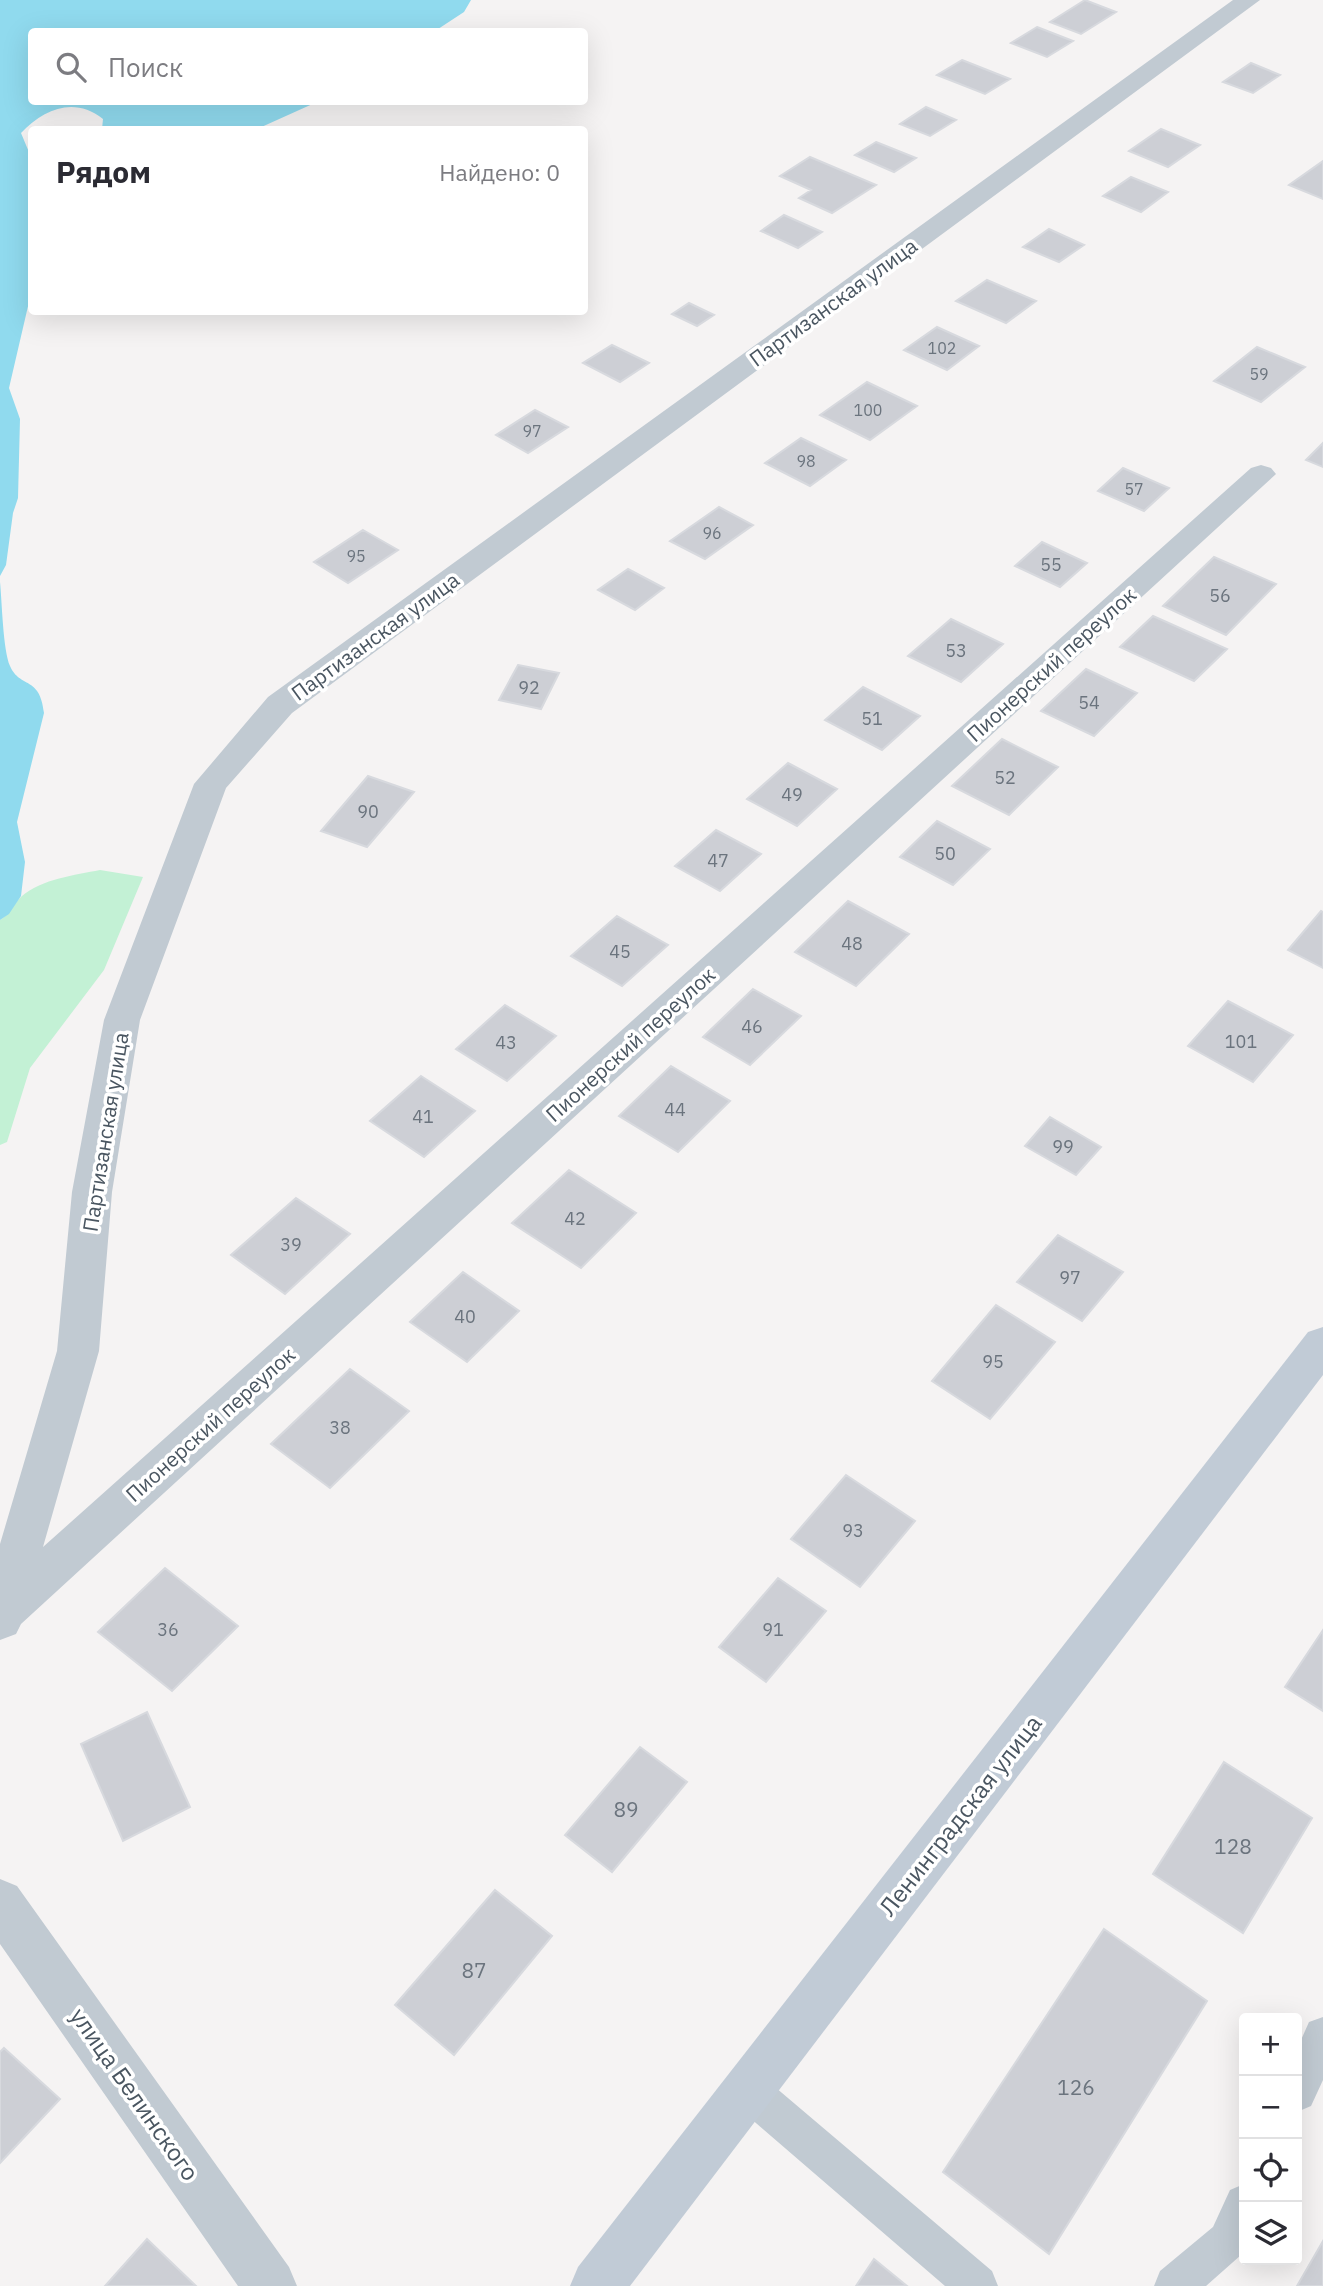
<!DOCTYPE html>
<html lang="ru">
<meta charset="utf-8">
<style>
body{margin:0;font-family:"IBM Plex Sans",sans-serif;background:#f7f7f7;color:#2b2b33}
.controls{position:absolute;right:21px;bottom:21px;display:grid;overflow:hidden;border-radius:7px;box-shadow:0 7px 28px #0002}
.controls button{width:63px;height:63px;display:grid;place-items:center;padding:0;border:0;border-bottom:2px solid #e1e1e2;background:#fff;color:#2b2b33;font:35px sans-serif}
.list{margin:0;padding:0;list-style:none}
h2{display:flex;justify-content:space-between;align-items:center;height:91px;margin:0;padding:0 28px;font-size:30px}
h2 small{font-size:23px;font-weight:400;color:#7c7c81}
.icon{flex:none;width:38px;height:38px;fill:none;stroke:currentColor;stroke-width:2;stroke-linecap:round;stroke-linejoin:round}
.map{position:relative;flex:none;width:1323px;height:2286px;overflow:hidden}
.search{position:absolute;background:#fff;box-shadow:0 7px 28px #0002;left:28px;top:28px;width:560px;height:77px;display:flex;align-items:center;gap:18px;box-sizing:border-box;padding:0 24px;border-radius:7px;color:#7c7c81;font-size:26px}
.panel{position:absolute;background:#fff;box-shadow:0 7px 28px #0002;left:28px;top:126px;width:560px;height:189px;border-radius:7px}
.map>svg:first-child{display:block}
</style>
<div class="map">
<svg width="1323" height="2286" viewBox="0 0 1323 2286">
<rect width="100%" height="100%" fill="#f5f3f3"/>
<path fill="#c3f1d5" d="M 100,870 L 143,877 L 104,970 L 30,1068 L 7,1142 L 0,1145 L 0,920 C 11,914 13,904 22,896 C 42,879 75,875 100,870 Z"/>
<path fill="#90daee" d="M 0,0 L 471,0 L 464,12 L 435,31 L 32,32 L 32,102 L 317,102 L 257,129 L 102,129 L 103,119 C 74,96 44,109 21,133 L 31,157 L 32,289 L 9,388 L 20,419 L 18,498 L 13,513 L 6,565 L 0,576 Z
M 0,582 C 2,602 3,650 10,666 C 20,689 40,675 44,713 L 17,822 L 25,862 L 21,896 L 9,914 L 0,920 Z"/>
<path fill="#cdcfd5" stroke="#d7d9de" stroke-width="2" d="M 1085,0 L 1116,12 L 1081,34 L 1050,22 Z
M 1037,27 L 1073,41 L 1047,57 L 1011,43 Z
M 962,60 L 1010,79 L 985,94 L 937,75 Z
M 1251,63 L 1280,75 L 1253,93 L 1223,82 Z
M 926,107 L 956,120 L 930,136 L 900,124 Z
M 1161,129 L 1200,145 L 1168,167 L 1129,151 Z
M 876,142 L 916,158 L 894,172 L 855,155 Z
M 810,157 L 876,185 L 832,213 L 799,198 L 811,190 L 780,176 Z
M 1323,161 L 1323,199 L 1289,185 Z
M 1131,177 L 1168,192 L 1141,212 L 1103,196 Z
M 784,215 L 822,232 L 798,248 L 761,231 Z
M 1049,229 L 1084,245 L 1059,262 L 1023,247 Z
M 987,280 L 1036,301 L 1006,323 L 956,301 Z
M 689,303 L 714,315 L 697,326 L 672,314 Z
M 937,327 L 979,346 L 947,370 L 904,350 Z
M 612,345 L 649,363 L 620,382 L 583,363 Z
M 1257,347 L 1305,367 L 1261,402 L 1214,381 Z
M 867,382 L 917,406 L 870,440 L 820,415 Z
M 535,410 L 568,427 L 528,453 L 496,435 Z
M 801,438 L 846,460 L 810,486 L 765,463 Z
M 1323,443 L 1323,467 L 1306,460 Z
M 1123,468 L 1169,488 L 1144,511 L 1098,491 Z
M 719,507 L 753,525 L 705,559 L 670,541 Z
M 363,530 L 398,550 L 348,583 L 314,562 Z
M 1042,542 L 1087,563 L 1060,587 L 1015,566 Z
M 1214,557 L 1276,584 L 1226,635 L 1163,606 Z
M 628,569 L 664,588 L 635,610 L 598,590 Z
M 1153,616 L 1227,649 L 1194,681 L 1120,647 Z
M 951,619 L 1003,644 L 961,682 L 908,656 Z
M 518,665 L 559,673 L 541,709 L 499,700 Z
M 1086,669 L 1137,693 L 1094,736 L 1041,711 Z
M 863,687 L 920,716 L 882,750 L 825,720 Z
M 1002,739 L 1058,767 L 1009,815 L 952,786 Z
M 788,763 L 837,789 L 797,826 L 747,799 Z
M 368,776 L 414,792 L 367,847 L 321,831 Z
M 937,821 L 990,849 L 953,885 L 900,857 Z
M 716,830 L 761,854 L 720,891 L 675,866 Z
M 848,901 L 909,934 L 856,986 L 795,952 Z
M 1321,911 L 1323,912 L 1323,968 L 1288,950 Z
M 617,916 L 668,945 L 622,986 L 571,956 Z
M 753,989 L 801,1016 L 750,1065 L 703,1037 Z
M 1228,1001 L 1293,1035 L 1253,1082 L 1188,1046 Z
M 505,1005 L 556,1036 L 507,1081 L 456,1049 Z
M 671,1066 L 730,1101 L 678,1152 L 619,1116 Z
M 421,1076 L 475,1111 L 424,1157 L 370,1121 Z
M 1050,1117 L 1101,1147 L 1076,1175 L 1025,1146 Z
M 569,1170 L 636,1213 L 581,1268 L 512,1223 Z
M 296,1198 L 350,1234 L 285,1294 L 231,1255 Z
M 1058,1235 L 1123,1272 L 1082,1321 L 1017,1282 Z
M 463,1272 L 519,1311 L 467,1362 L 410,1322 Z
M 996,1305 L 1055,1342 L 990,1419 L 932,1381 Z
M 350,1369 L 409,1411 L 330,1488 L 271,1444 Z
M 846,1475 L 915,1521 L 860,1587 L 791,1539 Z
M 165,1568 L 238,1626 L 172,1691 L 98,1632 Z
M 778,1578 L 826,1611 L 766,1682 L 719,1647 Z
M 1323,1630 L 1323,1711 L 1285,1687 Z
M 147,1712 L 190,1807 L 123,1841 L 81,1744 Z
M 640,1747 L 687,1782 L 612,1872 L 565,1835 Z
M 1224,1762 L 1312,1818 L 1243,1933 L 1153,1874 Z
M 495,1890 L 552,1936 L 454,2055 L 395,2005 Z
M 1104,1929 L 1207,2001 L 1049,2254 L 943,2172 Z
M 4,2048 L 60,2099 L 0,2163 L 0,2052 Z
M 147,2239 L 196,2286 L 105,2286 Z
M 1323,2241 L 1323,2286 L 1297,2286 Z
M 874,2259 L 907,2286 L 856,2286 Z"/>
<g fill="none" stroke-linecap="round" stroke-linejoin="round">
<path fill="#c1cad2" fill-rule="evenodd" d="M 1323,2017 L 1323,2080 L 1311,2106 L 1297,2112 L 1297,2049 L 1309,2022 Z
M 748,2070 L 762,2076 L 992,2271 L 998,2286 L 945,2286 L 734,2104 L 728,2090 L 734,2076 Z
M 1244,2184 L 1244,2249 L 1241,2255 L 1206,2286 L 1154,2286 L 1160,2271 L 1213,2227 L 1230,2190 Z"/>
<path fill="#c1cad2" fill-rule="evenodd" d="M 1233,0 L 1260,0 L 292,713 L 226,788 L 140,1020 L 112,1192 L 99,1351 L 43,1547 L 1251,468 L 1261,465 L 1271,468 L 1276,474 L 21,1624 L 16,1634 L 0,1640 L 0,1544 L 57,1351 L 72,1192 L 104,1020 L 194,784 L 268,697 Z
M 0,1879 L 17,1886 L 289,2267 L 297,2286 L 238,2286 L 0,1944 Z"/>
<path fill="#c1cbd6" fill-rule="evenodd" d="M 1323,1327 L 1323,1375 L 630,2286 L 570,2286 L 578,2267 L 1308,1332 Z"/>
</g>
<g text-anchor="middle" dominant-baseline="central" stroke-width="7" stroke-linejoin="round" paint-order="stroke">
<g font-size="16" fill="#6b747e">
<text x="942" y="348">102</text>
<text x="1259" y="374">59</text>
<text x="868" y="410">100</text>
<text x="532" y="431">97</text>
<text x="806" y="461">98</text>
<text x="1134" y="489">57</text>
<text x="712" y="533">96</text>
<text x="356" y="556">95</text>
</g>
<g font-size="18" fill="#6b747e">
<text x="1051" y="564">55</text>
<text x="1220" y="595">56</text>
<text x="956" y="650">53</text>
<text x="529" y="687">92</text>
<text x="1089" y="702">54</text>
<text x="872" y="718">51</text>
<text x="1005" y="777">52</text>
<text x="792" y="794">49</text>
<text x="368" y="811">90</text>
<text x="945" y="853">50</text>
<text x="718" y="860">47</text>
<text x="852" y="943">48</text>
<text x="620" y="951">45</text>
<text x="752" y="1026">46</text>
<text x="1241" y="1041">101</text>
<text x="506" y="1042">43</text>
<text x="675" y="1109">44</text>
<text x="423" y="1116">41</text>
<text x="1063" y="1146">99</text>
<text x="575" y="1218">42</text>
<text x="291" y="1244">39</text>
<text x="1070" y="1277">97</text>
<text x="465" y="1316">40</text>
<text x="993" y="1361">95</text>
<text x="340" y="1427">38</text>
<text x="853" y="1530">93</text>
<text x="168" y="1629">36</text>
<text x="773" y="1629">91</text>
</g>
<g font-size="21" fill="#4a5661" stroke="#fff">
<text transform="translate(833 302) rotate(-36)">Партизанская улица</text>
<text transform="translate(375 636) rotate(-36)">Партизанская улица</text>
<text transform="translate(1051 664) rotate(-42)">Пионерский переулок</text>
<text transform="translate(630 1044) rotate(-42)">Пионерский переулок</text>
<text transform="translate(105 1132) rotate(-81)">Партизанская улица</text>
<text transform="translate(210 1424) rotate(-42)">Пионерский переулок</text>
</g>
<g font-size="21" fill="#6b747e">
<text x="626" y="1809">89</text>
<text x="1233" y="1846">128</text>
<text x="474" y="1970">87</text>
<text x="1076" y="2087">126</text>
</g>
<g font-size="24" fill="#4a5661" stroke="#fff">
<text transform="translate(960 1815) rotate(-52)">Ленинградская улица</text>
<text transform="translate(135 2094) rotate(55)">улица Белинского</text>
</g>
</g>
</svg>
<div class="controls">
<button>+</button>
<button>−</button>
<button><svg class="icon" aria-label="locate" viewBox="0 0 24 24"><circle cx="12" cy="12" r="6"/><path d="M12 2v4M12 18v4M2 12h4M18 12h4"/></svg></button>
<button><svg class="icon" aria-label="layers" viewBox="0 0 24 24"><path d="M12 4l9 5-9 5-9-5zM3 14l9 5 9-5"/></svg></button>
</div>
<div class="search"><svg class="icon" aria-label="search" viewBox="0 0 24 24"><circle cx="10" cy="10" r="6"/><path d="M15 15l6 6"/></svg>Поиск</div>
<section class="panel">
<h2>Рядом<small>Найдено: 0</small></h2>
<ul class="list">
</ul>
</section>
</div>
